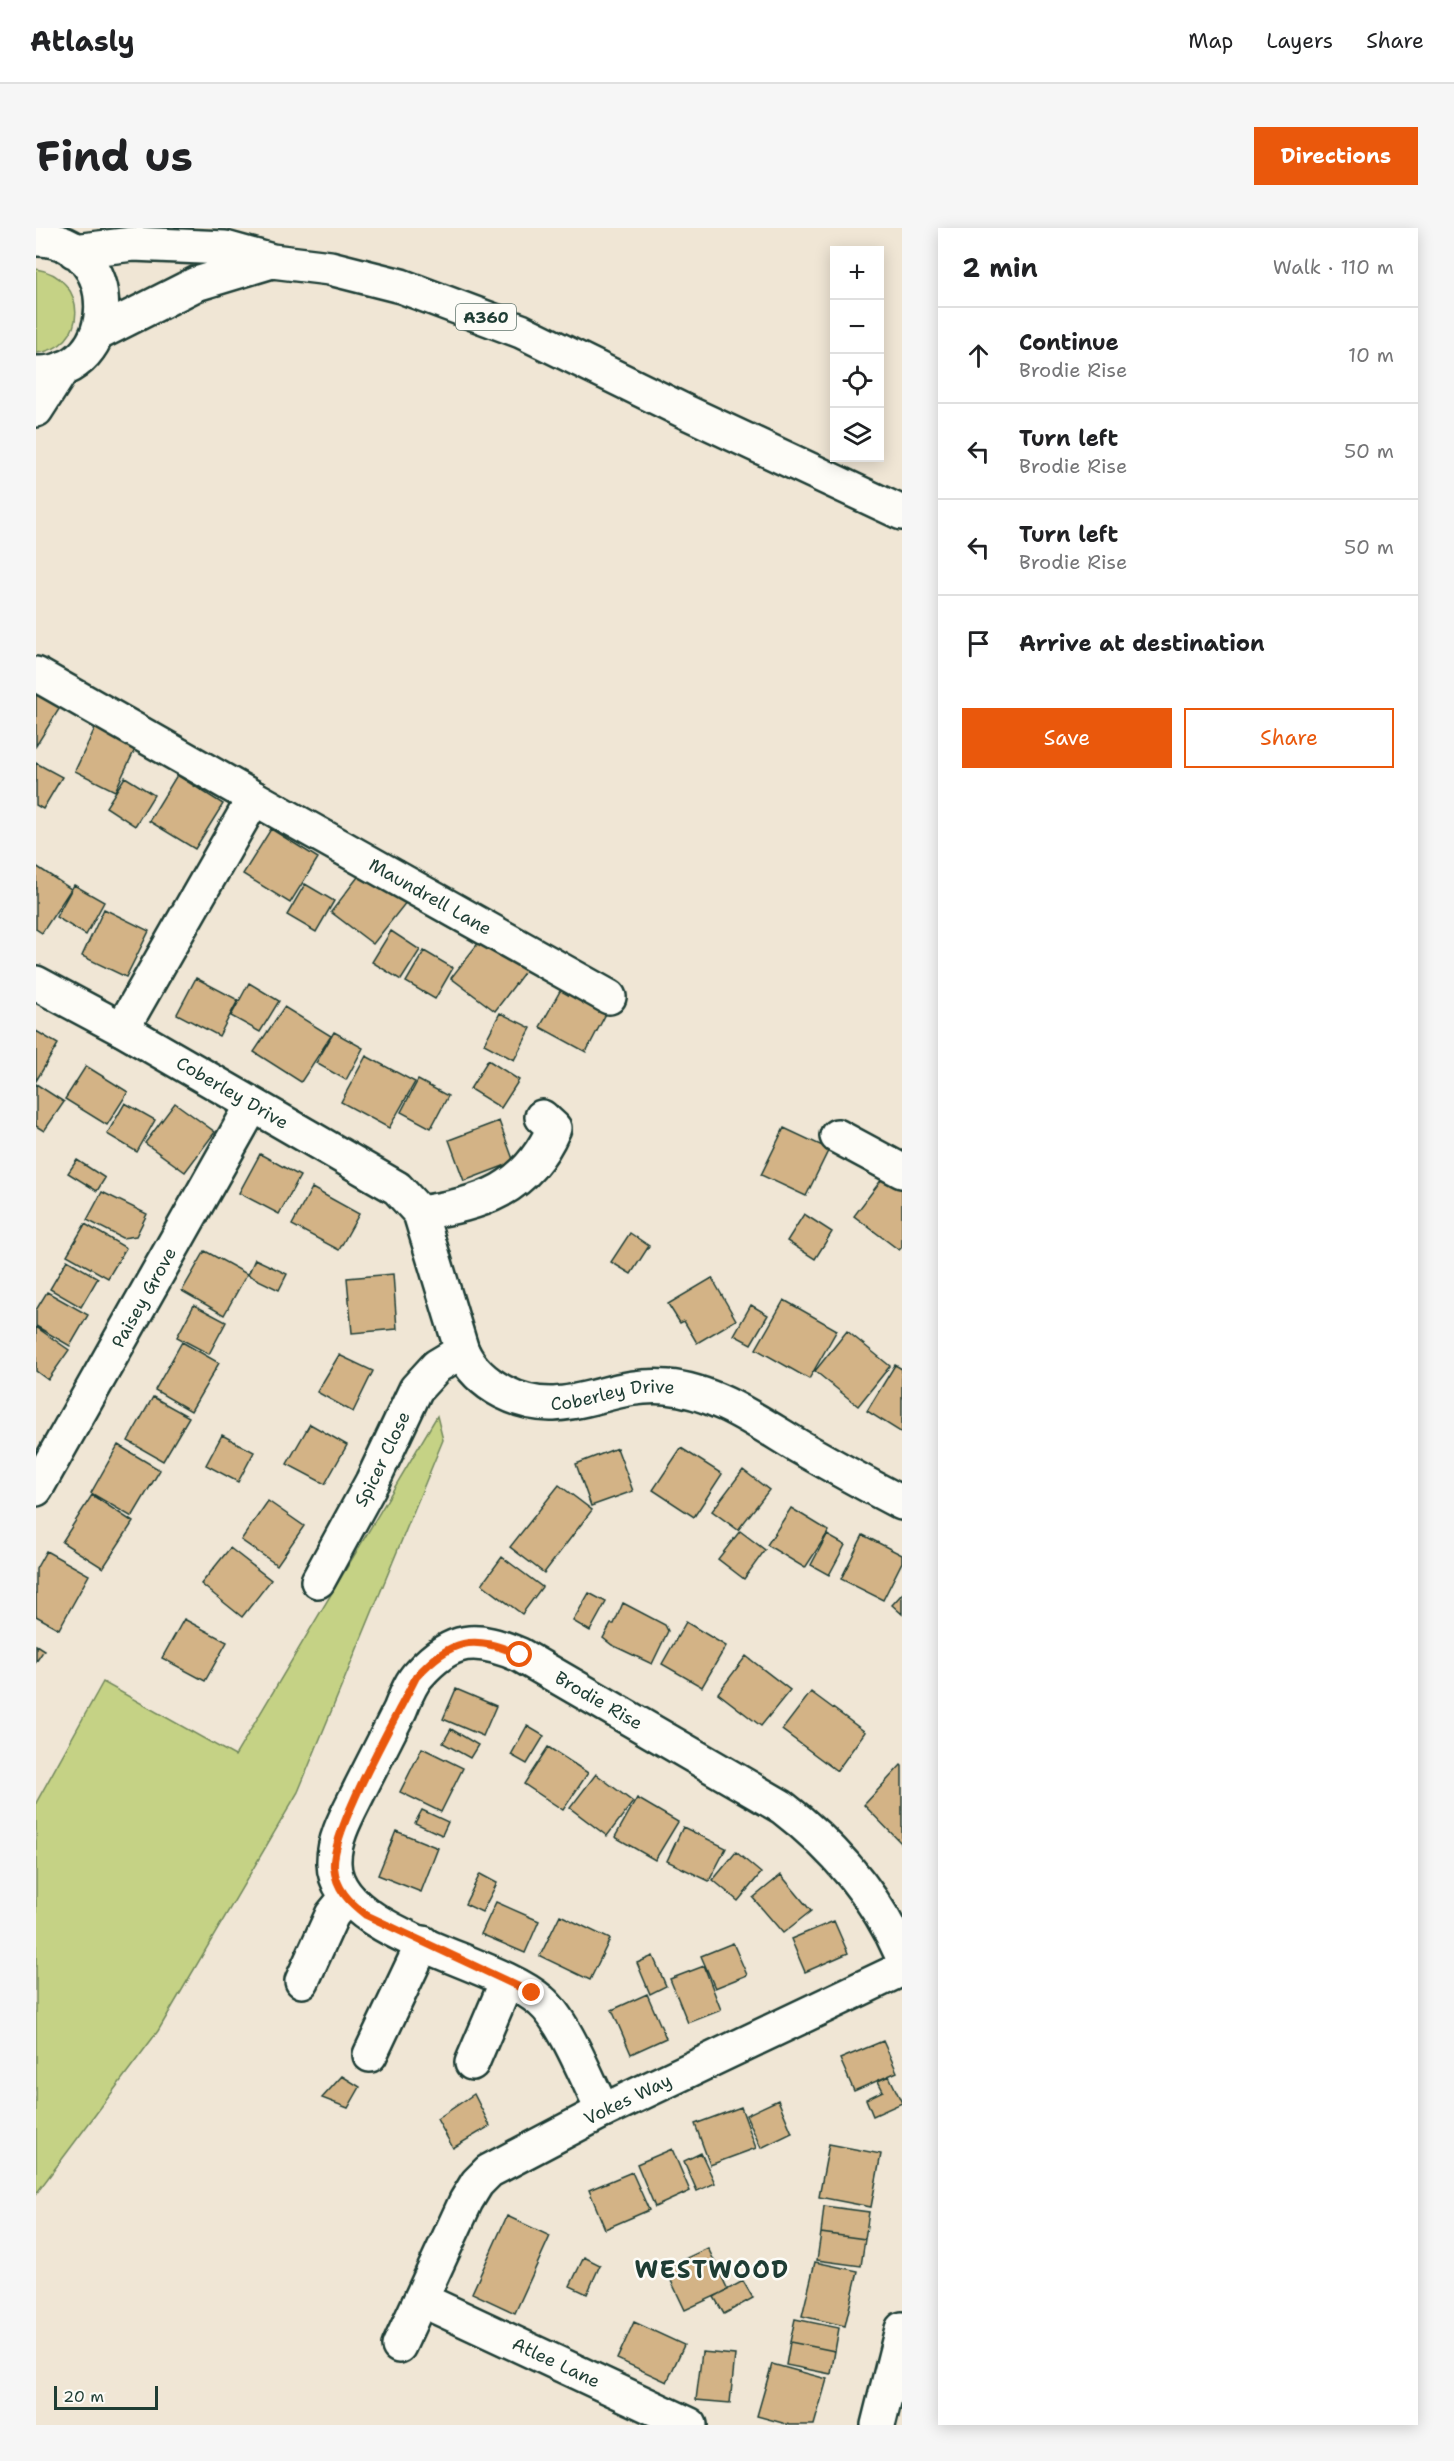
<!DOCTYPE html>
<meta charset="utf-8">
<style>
body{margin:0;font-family:"Shantell Sans",sans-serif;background:#f6f6f6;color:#202124}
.controls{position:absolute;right:18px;top:18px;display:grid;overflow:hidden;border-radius:0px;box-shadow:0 3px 15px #0003}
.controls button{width:54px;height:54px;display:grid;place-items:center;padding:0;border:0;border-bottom:2px solid #e0e0e0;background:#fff;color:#202124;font:30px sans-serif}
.scale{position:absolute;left:18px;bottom:15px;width:104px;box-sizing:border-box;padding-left:6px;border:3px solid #1f3d34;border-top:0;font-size:16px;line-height:21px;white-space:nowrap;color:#1f3d34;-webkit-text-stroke:4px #fdfcf7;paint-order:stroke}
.stop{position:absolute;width:18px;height:18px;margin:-14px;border:4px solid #ea580c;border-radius:50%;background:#fff}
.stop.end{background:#ea580c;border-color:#fff;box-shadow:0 2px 6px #0008}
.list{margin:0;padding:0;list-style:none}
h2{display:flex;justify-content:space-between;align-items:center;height:78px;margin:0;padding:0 24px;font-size:26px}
h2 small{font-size:20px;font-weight:400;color:#757577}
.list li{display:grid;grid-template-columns:39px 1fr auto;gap:18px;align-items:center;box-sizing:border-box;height:96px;padding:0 24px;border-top:2px solid #e0e0e0}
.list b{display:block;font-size:22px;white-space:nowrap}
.list p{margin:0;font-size:20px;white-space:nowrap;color:#757577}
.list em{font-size:20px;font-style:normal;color:#757577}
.actions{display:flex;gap:12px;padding:18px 24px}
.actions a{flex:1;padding:14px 0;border:2px solid #ea580c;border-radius:0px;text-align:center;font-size:21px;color:#ea580c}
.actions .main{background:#ea580c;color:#fff}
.icon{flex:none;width:33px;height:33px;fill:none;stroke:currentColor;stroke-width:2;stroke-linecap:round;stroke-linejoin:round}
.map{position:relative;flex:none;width:866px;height:2197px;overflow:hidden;border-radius:0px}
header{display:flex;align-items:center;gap:36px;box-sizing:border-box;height:84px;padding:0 30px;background:#fff;border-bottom:2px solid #e0e0e0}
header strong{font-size:28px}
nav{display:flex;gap:33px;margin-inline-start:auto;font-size:21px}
.intro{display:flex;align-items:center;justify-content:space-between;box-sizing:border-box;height:144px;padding:0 36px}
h1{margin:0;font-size:42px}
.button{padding:15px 27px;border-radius:0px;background:#ea580c;color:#fff;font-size:21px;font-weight:700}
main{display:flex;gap:36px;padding:0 36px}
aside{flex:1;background:#fff;border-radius:0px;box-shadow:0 3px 15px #0003}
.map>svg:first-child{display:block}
</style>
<header>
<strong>Atlasly</strong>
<nav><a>Map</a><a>Layers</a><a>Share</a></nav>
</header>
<div class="intro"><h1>Find us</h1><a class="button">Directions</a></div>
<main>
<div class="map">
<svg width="866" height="2197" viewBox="0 0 866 2197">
<rect width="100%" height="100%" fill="#f0e6d5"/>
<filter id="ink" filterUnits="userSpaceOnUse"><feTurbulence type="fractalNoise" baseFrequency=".0167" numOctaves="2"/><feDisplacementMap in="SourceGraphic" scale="12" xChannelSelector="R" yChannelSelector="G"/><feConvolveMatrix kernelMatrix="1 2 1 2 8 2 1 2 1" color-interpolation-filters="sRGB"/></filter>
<g filter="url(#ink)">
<path fill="#c5d285" stroke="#72885c" stroke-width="1.5" d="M 0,41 C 53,49 53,121 0,125 Z
M 401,1188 L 407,1212 L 262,1564 L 122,1803 L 0,1966 L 0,1575 L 67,1454 L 199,1528 Z"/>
<path fill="#d3b386" stroke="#1f3d34" stroke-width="1.5" d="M 0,463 L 25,478 L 0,518 Z
M 60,498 L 101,517 L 79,563 L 39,543 Z
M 0,535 L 26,549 L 7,581 L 0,577 Z
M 141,547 L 187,576 L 159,621 L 113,593 Z
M 89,549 L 118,567 L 99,598 L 70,579 Z
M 235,601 L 282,630 L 254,675 L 207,646 Z
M 0,638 L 35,661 L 6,705 L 0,701 Z
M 328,641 L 371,673 L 337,716 L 295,684 Z
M 269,656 L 298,673 L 280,704 L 251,687 Z
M 38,657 L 68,674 L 50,707 L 20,689 Z
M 68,681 L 113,703 L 90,749 L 46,728 Z
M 355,703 L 384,722 L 365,752 L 336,734 Z
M 447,709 L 490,742 L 459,783 L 415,750 Z
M 388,723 L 417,740 L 399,771 L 370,754 Z
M 160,750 L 202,772 L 183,808 L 141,786 Z
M 213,755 L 243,773 L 224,804 L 195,788 Z
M 528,756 L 573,780 L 550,824 L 504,799 Z
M 248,779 L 295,808 L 265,854 L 218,824 Z
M 464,785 L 495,800 L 478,832 L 448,816 Z
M 0,803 L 22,816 L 0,853 Z
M 298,804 L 327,820 L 310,852 L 280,835 Z
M 330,828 L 379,854 L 353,900 L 305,874 Z
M 452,832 L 483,852 L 465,880 L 434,861 Z
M 50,838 L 92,864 L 71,897 L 29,871 Z
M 382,852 L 412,868 L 395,900 L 365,884 Z
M 0,856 L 28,874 L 8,903 L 0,898 Z
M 89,875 L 119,892 L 101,924 L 71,906 Z
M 139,875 L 179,904 L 149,944 L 109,915 Z
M 463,893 L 478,934 L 428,953 L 413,912 Z
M 748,900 L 793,921 L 770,968 L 725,947 Z
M 224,926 L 264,948 L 243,986 L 203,965 Z
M 41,932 L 69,950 L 61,963 L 32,945 Z
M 849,947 L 866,959 L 866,1019 L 863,1022 L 818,988 Z
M 276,960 L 323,986 L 303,1022 L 256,997 Z
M 66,964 L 111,986 L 100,1008 L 86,1010 L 51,992 Z
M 768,986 L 796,1004 L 779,1031 L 751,1013 Z
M 49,996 L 90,1020 L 72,1050 L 31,1027 Z
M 594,1005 L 613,1018 L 595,1046 L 575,1034 Z
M 169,1023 L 211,1046 L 188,1087 L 146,1063 Z
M 219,1031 L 251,1046 L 243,1062 L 212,1047 Z
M 31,1032 L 62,1050 L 45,1079 L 14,1061 Z
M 357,1046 L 361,1101 L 316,1105 L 311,1050 Z
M 676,1050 L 700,1092 L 661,1115 L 648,1093 L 644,1095 L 632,1076 Z
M 11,1064 L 52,1087 L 34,1118 L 0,1098 L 0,1082 Z
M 748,1072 L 801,1102 L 773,1151 L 720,1121 Z
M 158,1077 L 190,1094 L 173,1126 L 141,1109 Z
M 715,1077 L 732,1087 L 715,1116 L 698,1107 Z
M 0,1099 L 33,1122 L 12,1152 L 0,1143 Z
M 811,1103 L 854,1138 L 822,1178 L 779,1143 Z
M 146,1114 L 183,1135 L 155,1183 L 119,1162 Z
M 303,1127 L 337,1143 L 317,1184 L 281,1164 Z
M 859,1137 L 866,1141 L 866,1205 L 831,1183 Z
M 117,1169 L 153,1189 L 127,1233 L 92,1213 Z
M 274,1196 L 311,1217 L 289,1256 L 251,1236 Z
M 186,1207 L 218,1224 L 202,1254 L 170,1237 Z
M 82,1217 L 124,1242 L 96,1289 L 55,1265 Z
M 581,1220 L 597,1263 L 555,1278 L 540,1236 Z
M 645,1220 L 686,1246 L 658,1289 L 617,1262 Z
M 707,1242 L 733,1262 L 702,1302 L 676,1283 Z
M 523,1257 L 556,1282 L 508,1345 L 474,1319 Z
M 56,1267 L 97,1294 L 67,1340 L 26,1314 Z
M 232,1273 L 268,1298 L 241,1337 L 205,1312 Z
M 755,1280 L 793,1303 L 769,1340 L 731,1317 Z
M 704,1303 L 729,1322 L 708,1351 L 682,1331 Z
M 791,1307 L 809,1317 L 793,1347 L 775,1337 Z
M 827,1307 L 866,1327 L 866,1334 L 847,1372 L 805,1351 Z
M 194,1320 L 235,1352 L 206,1389 L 165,1356 Z
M 10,1323 L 53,1347 L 23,1401 L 0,1388 L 0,1341 Z
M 466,1329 L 506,1359 L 486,1386 L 446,1356 Z
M 553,1365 L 570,1374 L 554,1403 L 537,1393 Z
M 866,1366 L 866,1386 L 856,1377 Z
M 587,1375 L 629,1397 L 632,1403 L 616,1436 L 576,1417 L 567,1410 L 575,1396 L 578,1396 Z
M 148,1391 L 191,1414 L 169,1453 L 126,1430 Z
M 650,1394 L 690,1418 L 666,1459 L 626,1436 Z
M 0,1417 L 8,1422 L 0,1434 Z
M 710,1428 L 754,1462 L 725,1498 L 682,1465 Z
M 420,1461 L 460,1478 L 447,1508 L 407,1491 Z
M 775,1464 L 829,1504 L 801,1543 L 746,1502 Z
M 491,1498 L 508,1508 L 491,1536 L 475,1527 Z
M 415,1501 L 442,1517 L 434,1530 L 407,1515 Z
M 512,1519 L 552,1545 L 527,1582 L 488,1556 Z
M 386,1520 L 427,1540 L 405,1584 L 364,1564 Z
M 865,1537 L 866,1538 L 866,1616 L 828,1577 Z
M 560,1546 L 597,1574 L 571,1608 L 534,1580 Z
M 601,1570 L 642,1594 L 619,1632 L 579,1609 Z
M 386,1582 L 412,1594 L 406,1607 L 379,1595 Z
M 647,1599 L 690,1620 L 673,1653 L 631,1633 Z
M 360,1603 L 402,1620 L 385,1664 L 342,1647 Z
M 700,1624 L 725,1645 L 702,1673 L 677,1652 Z
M 444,1646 L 461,1655 L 446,1684 L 429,1676 Z
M 745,1647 L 775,1683 L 747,1705 L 717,1670 Z
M 460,1674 L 503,1693 L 489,1725 L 445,1706 Z
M 524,1687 L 574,1711 L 554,1752 L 504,1728 Z
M 798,1693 L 812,1725 L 769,1744 L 755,1711 Z
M 697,1715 L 711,1747 L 679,1760 L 665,1728 Z
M 617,1728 L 630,1758 L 614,1766 L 601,1735 Z
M 668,1738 L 685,1782 L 652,1795 L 634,1751 Z
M 611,1766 L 630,1810 L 595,1826 L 576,1782 Z
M 847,1813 L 861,1844 L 818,1863 L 804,1831 Z
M 306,1848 L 324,1859 L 312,1880 L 286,1870 Z
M 853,1848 L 866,1875 L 837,1888 L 830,1871 L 847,1863 L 842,1853 Z
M 438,1866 L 454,1898 L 417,1920 L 401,1891 Z
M 742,1872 L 756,1905 L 725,1920 L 710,1887 Z
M 705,1879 L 720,1920 L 674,1937 L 659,1896 Z
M 793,1916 L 845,1926 L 835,1979 L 783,1969 Z
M 636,1921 L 654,1963 L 619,1979 L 601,1936 Z
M 665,1925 L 679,1955 L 661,1963 L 648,1933 Z
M 596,1944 L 613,1982 L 569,2001 L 553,1962 Z
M 788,1978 L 833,1984 L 829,2011 L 785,2005 Z
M 471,1988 L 514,2008 L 479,2085 L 436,2065 Z
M 785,2005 L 829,2011 L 825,2038 L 781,2032 Z
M 672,2020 L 692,2062 L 649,2082 L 629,2040 Z
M 548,2029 L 564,2037 L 551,2066 L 534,2058 Z
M 779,2034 L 822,2043 L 809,2098 L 766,2088 Z
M 707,2053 L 717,2070 L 688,2086 L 678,2069 Z
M 759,2091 L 803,2100 L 799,2123 L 754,2114 Z
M 598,2094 L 648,2117 L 631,2154 L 581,2131 Z
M 754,2114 L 799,2123 L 795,2146 L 750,2137 Z
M 666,2124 L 699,2127 L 694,2175 L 660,2172 Z
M 736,2136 L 791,2151 L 778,2197 L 754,2197 L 721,2188 Z"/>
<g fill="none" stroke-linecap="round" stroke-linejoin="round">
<g stroke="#1f3d34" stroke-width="38">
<g id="minor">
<path d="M 0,182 L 27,140"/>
<path d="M 0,446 L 218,570 L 86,801"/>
<path id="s1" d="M 218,570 L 573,769"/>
<path id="s2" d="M 0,755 L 86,801 L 361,960 L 384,985 L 426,1123 C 435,1142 448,1154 467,1164 C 529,1196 569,1153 631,1159 C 679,1163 722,1194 762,1218 C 797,1238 831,1257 866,1275"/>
<path d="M 801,908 L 866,943"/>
<path d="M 384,985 C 447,975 490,963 518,900 L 506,889"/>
<path id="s3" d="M 0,1261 L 216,878"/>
<path id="s4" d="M 282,1353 L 336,1254 L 380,1161 L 401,1138 L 426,1123"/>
<path d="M 266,1753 L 296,1687 L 310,1670"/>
<path d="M 334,1827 L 387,1715"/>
<path d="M 436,1835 L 471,1753"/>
<path id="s5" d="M 567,1883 C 552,1854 529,1793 505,1773 C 458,1731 299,1707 298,1635 C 297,1609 314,1582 325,1559 C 338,1533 351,1508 364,1482 C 369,1470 374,1455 383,1446 C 416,1409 440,1408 484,1427 L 746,1579 C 797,1618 840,1668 866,1727"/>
<path id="s6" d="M 386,2072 L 654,2197"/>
<path id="s7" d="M 363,2118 L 430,1973 L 441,1955 L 453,1943 L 567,1883 L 866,1741"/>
<path d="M 842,2197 L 866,2101"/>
</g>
</g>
<g stroke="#1f3d34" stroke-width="38">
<path id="major" d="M 0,11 C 88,10 87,148 0,145
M 38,23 L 97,16 L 189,20 L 236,33 L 294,40 L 365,58 L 485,103 L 650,184 L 866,285
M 61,106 L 160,56 L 236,33"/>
</g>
<use href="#minor" stroke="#fdfcf7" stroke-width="33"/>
<use href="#major" stroke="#fdfcf7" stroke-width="33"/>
</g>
</g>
<g fill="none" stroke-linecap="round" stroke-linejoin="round" filter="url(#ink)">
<path stroke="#ea580c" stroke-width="8" d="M 484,1427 C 437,1406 415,1411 380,1449 C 361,1488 295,1602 298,1639 C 300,1661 313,1674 330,1687 L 496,1765"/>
</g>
<g text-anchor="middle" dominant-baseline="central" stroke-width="5" stroke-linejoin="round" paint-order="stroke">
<rect fill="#fdfcf7" stroke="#62766e" stroke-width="1.5" x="420" y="76" width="60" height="26" rx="4.5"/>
<g font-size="16" font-weight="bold" fill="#1f3d34">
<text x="450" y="89">A360</text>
</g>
<g font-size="18" fill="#1f3d34" stroke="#fdfcf7">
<text stroke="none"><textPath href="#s1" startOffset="202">Maundrell Lane</textPath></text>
<text stroke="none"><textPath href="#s2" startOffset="225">Coberley Drive</textPath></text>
<text stroke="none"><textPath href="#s3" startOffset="220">Paisey Grove</textPath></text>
<text stroke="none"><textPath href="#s2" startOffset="765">Coberley Drive</textPath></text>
<text stroke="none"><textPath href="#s4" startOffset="138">Spicer Close</textPath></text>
<text stroke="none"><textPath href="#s5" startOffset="798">Brodie Rise</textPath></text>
<text stroke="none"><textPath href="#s7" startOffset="354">Vokes Way</textPath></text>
<text stroke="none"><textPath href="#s6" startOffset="148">Atlee Lane</textPath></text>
</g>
<g font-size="24" font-weight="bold" letter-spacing="1.5" fill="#1f3d34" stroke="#fdfcf7">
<text x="676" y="2042">WESTWOOD</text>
</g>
</g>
</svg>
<div class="controls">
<button>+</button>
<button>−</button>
<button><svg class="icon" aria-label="locate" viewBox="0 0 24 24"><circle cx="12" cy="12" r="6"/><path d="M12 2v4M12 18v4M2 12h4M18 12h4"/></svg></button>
<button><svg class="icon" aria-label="layers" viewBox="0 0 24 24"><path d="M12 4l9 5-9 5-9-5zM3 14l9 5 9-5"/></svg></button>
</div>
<div class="scale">20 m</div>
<div class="stop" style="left:484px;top:1427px"></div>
<div class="stop end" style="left:496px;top:1765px"></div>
</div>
<aside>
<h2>2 min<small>Walk · 110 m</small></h2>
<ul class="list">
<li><svg class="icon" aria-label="ahead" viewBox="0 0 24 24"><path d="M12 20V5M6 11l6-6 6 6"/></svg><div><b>Continue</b><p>Brodie Rise</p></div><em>10 m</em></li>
<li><svg class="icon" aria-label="left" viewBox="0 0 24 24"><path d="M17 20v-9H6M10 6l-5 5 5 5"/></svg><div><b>Turn left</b><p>Brodie Rise</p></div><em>50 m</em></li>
<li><svg class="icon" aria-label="left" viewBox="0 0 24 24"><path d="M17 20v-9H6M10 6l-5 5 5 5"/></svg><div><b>Turn left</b><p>Brodie Rise</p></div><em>50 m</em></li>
<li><svg class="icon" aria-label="arrive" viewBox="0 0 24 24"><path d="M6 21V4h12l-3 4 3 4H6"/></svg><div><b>Arrive at destination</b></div></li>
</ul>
<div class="actions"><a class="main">Save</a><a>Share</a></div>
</aside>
</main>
